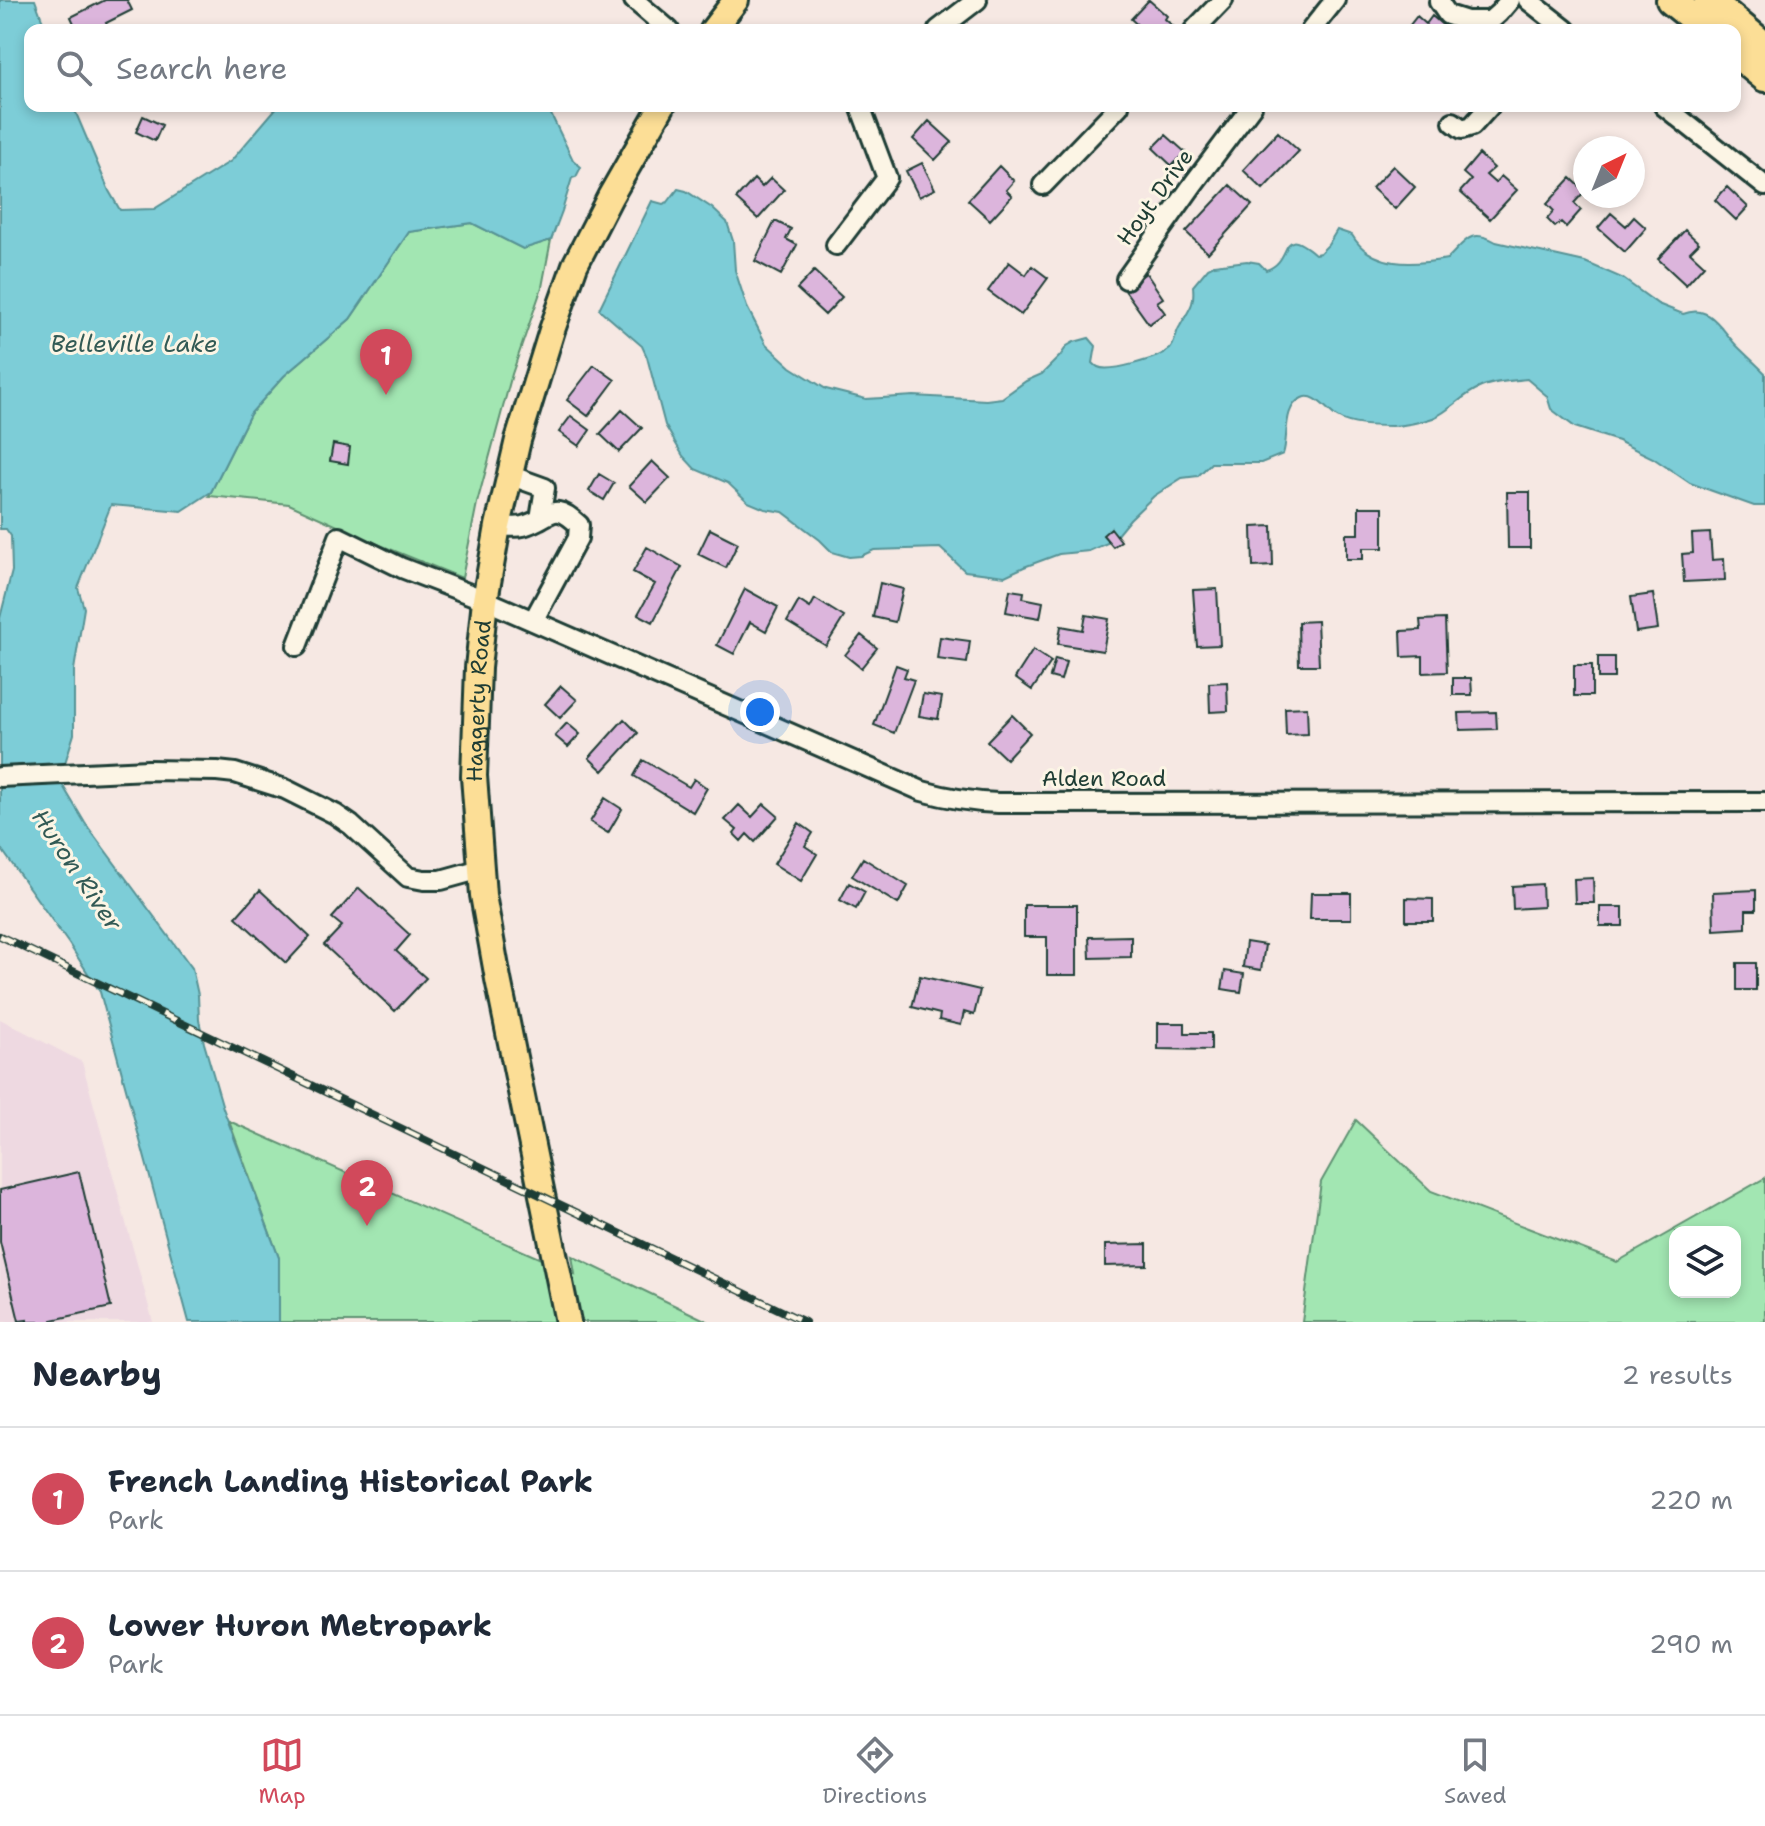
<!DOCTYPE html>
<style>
body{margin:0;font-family:"Shantell Sans",sans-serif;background:#f6f6f7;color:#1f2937}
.controls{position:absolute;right:24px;bottom:24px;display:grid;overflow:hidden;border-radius:16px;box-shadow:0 4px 12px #0003}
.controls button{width:72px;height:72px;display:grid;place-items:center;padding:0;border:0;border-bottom:2px solid #e0e1e3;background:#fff;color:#1f2937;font:40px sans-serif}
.compass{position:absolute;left:1573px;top:136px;width:72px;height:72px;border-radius:50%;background:#fff;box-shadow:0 4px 12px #0003;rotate:43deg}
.you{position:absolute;left:760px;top:712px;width:28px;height:28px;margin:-20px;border:6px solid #fff;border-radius:50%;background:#1a73e8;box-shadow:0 0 0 12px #1a73e833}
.badge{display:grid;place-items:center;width:52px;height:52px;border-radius:50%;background:#d1495b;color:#fff;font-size:26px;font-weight:700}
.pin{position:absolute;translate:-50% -66px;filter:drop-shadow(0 2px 4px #0008)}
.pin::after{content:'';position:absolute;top:42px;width:28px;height:24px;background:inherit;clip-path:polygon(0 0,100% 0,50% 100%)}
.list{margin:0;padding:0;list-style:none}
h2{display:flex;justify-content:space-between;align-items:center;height:104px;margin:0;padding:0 32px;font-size:34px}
h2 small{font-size:26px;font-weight:400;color:#747a83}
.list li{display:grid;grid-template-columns:52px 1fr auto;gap:24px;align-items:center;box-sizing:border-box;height:144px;padding:0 32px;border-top:2px solid #e0e1e3}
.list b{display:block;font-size:30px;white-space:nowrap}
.list p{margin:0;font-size:26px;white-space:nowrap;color:#747a83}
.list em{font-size:26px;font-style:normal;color:#747a83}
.icon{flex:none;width:44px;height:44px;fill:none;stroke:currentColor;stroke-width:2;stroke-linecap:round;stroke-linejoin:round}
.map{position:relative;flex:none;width:1765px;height:1322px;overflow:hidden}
.search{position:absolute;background:#fff;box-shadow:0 4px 12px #0003;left:24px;right:24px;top:24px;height:88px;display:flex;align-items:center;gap:20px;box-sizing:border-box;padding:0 28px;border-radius:16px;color:#747a83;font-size:30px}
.sheet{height:392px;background:#fff}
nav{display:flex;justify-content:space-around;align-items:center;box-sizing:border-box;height:112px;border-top:2px solid #e0e1e3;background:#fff;font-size:22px;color:#747a83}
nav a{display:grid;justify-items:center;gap:4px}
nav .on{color:#d1495b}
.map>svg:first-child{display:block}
</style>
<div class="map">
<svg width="1765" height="1322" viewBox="0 0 1765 1322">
<rect width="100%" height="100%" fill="#f6e8e3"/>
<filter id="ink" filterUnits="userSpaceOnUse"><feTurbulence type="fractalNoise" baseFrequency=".0125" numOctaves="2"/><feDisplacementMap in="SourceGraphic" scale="16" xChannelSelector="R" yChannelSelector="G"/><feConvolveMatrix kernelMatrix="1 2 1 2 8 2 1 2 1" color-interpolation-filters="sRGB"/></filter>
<g filter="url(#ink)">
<path fill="#eed9e1" d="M 0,1019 L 82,1062 L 153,1322 L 0,1322 Z"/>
<path fill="#a2e6b2" stroke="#609273" stroke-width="2" fill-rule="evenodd" d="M 472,223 L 523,249 L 551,240 L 542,287 L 512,374 L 477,503 L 462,578 L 375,543 L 289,504 L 209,496 L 250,414 L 284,376 L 350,319 L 409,232 Z
M 1356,1120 L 1431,1191 L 1617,1262 L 1765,1178 L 1765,1322 L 1302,1322 L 1321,1182 ZM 1735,1232 L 1735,1292 L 1675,1292 L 1675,1232 Z
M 229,1121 L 575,1274 L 572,1256 L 709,1322 L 279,1322 L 279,1258 Z"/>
<path fill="#7dcdd7" stroke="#579396" stroke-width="2" d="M 0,0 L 35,0 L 46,30 L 30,30 L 30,106 L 73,106 L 109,191 L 120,210 L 154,209 L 231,161 L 278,106 L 544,106 L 548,108 L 573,160 L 581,167 L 576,177 L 572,178 L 562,211 L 551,240 L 523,249 L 472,223 L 409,232 L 350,319 L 284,376 L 250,414 L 211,492 L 182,511 L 111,505 L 78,588 L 84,608 L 74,670 L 74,734 L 65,763 L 63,786 L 85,823 L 192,968 L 198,995 L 199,1020 L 204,1043 L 223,1108 L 279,1258 L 279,1322 L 189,1322 L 100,992 L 69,944 L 0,847 L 0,618 L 12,571 L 11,536 L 6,529 L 0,529 Z
M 678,189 L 686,191 L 712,208 L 727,222 L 733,241 L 735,270 L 747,307 L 766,344 L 791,367 L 826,389 L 866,399 L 914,396 L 986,400 L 1002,398 L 1026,381 L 1042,374 L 1060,356 L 1067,346 L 1074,342 L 1089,338 L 1096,346 L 1093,363 C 1094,364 1096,366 1098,367 C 1109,373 1160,358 1170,349 C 1176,342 1175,333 1180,326 C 1189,309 1195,306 1193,286 L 1208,268 L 1214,265 L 1247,261 L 1259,263 L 1266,270 C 1295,261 1277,222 1315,254 L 1320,253 L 1328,245 L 1337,230 L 1352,235 C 1372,269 1414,265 1447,259 C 1465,242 1470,227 1496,242 L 1585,262 L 1622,278 L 1658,304 L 1683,314 C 1710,303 1721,329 1736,345 C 1745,354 1755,363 1765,373 L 1765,506 L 1754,506 L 1690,483 L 1653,458 L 1618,441 L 1575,427 L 1551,409 L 1547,396 L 1527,379 C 1512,381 1493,381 1479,388 C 1462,395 1450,411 1433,418 C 1422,422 1403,426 1391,426 C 1375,426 1351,426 1337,417 C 1326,410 1316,392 1302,398 C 1282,407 1289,438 1283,454 L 1261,463 L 1211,463 L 1198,476 L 1182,478 L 1154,496 L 1130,519 L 1112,541 L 1089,551 L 1059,554 L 1024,567 L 1005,576 L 965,571 L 940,548 L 874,550 L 861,556 L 849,557 L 832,552 L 820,540 L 783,512 L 765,509 L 748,502 L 728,483 L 695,469 L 683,456 L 665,425 L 647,357 L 642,346 L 599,309 L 652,201 L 663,204 L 668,202 Z"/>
<path fill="#dcb5dc" stroke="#1f3d34" stroke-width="2" d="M 105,0 L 127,0 L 132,10 L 106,23 L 110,30 L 77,30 L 71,17 Z
M 1149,0 L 1167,16 L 1165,19 L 1174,27 L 1172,30 L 1143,30 L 1131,19 Z
M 1417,16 L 1426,24 L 1432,16 L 1446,28 L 1444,30 L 1406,30 Z
M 143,116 L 162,125 L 155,141 L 136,132 Z
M 929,121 L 952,142 L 935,160 L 913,139 Z
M 1278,132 L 1299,151 L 1263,189 L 1243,170 Z
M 1166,135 L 1185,152 L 1172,166 L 1153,148 Z
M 1479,154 L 1494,168 L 1486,175 L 1495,183 L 1501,176 L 1517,190 L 1490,219 L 1460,192 L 1471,180 L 1463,173 Z
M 922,163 L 935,189 L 919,197 L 906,171 Z
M 999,166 L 1014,181 L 1006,190 L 1012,196 L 990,220 L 968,200 Z
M 1393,166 L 1415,187 L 1395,209 L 1372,188 Z
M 771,178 L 784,190 L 758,219 L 736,199 L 754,179 L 762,187 Z
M 1571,178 L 1585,191 L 1574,203 L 1581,210 L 1566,227 L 1561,222 L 1555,227 L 1547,219 L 1554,211 L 1547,204 Z
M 1230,185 L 1252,205 L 1208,253 L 1186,232 Z
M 1727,187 L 1748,207 L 1736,220 L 1715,200 Z
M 1611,213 L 1626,226 L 1634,217 L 1646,228 L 1625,252 L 1598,228 Z
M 775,221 L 791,229 L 786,239 L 797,245 L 781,275 L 755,261 Z
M 1685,230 L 1699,243 L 1690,252 L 1704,265 L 1686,285 L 1658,259 Z
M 1009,262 L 1026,275 L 1032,266 L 1048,278 L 1021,315 L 988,291 Z
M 814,271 L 842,297 L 825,315 L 797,289 Z
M 1146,273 L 1163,298 L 1157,302 L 1165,313 L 1149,324 L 1124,289 Z
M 594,365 L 615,380 L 588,416 L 567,400 Z
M 622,410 L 642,428 L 619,452 L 600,434 Z
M 571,416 L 590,430 L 579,446 L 559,432 Z
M 333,444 L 350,447 L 348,464 L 330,461 Z
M 652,461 L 670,478 L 647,502 L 629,486 Z
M 599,474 L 614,483 L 604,500 L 589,491 Z
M 1507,492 L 1530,492 L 1530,548 L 1508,548 Z
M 1359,507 L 1383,507 L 1383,548 L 1363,548 L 1363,559 L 1346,559 L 1346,534 L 1359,534 Z
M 1272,526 L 1273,566 L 1253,567 L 1252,527 Z
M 1111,528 L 1121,541 L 1113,547 L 1103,535 Z
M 710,529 L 738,543 L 726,568 L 698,554 Z
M 1710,533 L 1712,560 L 1724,559 L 1725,580 L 1684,582 L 1682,554 L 1693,553 L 1692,534 Z
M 647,547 L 682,567 L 653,622 L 638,614 L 655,584 L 633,572 Z
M 880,583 L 903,589 L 895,622 L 873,617 Z
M 745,589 L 778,607 L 766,631 L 750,622 L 734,654 L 717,645 Z
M 1217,589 L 1220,645 L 1197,646 L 1193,590 Z
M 1010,590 L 1024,592 L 1023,598 L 1043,602 L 1040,618 L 1006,612 Z
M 1653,594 L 1658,629 L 1636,632 L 1631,597 Z
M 815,599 L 844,617 L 826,646 L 787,622 L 799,601 L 810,608 Z
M 1086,615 L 1109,619 L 1103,651 L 1058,644 L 1061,626 L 1083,630 Z
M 1445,619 L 1447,672 L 1423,673 L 1423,656 L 1402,657 L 1401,631 L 1421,630 L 1420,620 Z
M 1317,621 L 1319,665 L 1299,665 L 1298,622 Z
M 861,635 L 877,648 L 861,668 L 845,655 Z
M 940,637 L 970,641 L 967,663 L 937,659 Z
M 1033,650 L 1051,662 L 1032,690 L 1015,678 Z
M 1598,657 L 1614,657 L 1614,678 L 1598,678 Z
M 1055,659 L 1066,662 L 1061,680 L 1050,677 Z
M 896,665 L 907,669 L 904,677 L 914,680 L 894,733 L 874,725 Z
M 1574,665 L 1592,665 L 1592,696 L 1574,696 Z
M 1453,678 L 1471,678 L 1472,695 L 1453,695 Z
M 1227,682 L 1228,711 L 1210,712 L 1209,683 Z
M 561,686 L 577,700 L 560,718 L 545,704 Z
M 923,694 L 942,697 L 938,719 L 919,716 Z
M 1307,707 L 1308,734 L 1286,735 L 1285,708 Z
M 1496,712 L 1497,729 L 1460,730 L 1459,713 Z
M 1012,715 L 1030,733 L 1006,759 L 987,741 Z
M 624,719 L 638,733 L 603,771 L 589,758 Z
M 567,723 L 580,734 L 568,747 L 555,736 Z
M 643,760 L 689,787 L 694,779 L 707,788 L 693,812 L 634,776 Z
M 605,798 L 622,809 L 608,833 L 590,822 Z
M 764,804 L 778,816 L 755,842 L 747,834 L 741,841 L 734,834 L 737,830 L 725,820 L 739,805 L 752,817 Z
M 799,823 L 813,833 L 805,846 L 817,854 L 801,881 L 774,864 Z
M 863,858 L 908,886 L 898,904 L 852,876 Z
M 1593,878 L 1594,903 L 1575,903 L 1574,879 Z
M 849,883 L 865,892 L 856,909 L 840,900 Z
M 1542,884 L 1543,907 L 1513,909 L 1512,886 Z
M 359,888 L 410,935 L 396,951 L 426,978 L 395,1011 L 324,945 L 342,926 L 332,918 Z
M 260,890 L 310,937 L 286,963 L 236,917 Z
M 1756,890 L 1756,910 L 1746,910 L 1746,928 L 1714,930 L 1713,892 Z
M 1311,893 L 1351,893 L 1351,919 L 1310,919 Z
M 1406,898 L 1433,899 L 1433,921 L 1406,921 Z
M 1024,905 L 1077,905 L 1077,975 L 1047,975 L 1047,937 L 1024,937 Z
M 1600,907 L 1623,907 L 1623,926 L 1600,926 Z
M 1131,936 L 1131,957 L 1090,958 L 1089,937 Z
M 1246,942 L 1265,945 L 1261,970 L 1243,967 Z
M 1737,963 L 1756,963 L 1756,990 L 1737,990 Z
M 1225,971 L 1244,974 L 1241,992 L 1222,989 Z
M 920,976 L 980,990 L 974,1015 L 964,1012 L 961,1025 L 939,1020 L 940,1014 L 912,1007 Z
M 1158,1023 L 1185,1023 L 1185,1033 L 1211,1033 L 1211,1050 L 1158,1049 Z
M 79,1172 L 111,1307 L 52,1320 L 52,1322 L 27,1322 L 27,1320 L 19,1321 L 0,1242 L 0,1190 Z
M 1147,1244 L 1147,1265 L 1105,1266 L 1105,1245 Z"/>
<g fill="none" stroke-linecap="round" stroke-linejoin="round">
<g stroke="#1f3d34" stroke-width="24">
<path id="minor" d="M 634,0 L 669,30
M 1441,0 L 1439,2 L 1448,15 L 1467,21 L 1490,21 L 1499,13 L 1510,0
M 1528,0 L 1566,30
M 938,30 L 977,0
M 1194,30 L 1223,0
M 1311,30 L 1335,0
M 1664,106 L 1765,186
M 1453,122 L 1462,129 L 1472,126 L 1490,106
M 1043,185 L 1119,106
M 836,245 L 887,178 L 860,106
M 1126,279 L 1194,183 L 1252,106
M 509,475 L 545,488 L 540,519
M 498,526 C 506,526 516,528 523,526 C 552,518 552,499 579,525 L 578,538 L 533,621
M 297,646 L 339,537 L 402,568 L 485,600 L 922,791 C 947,798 971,802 998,803 L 1765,802
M 0,777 L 148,770 L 217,771 L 235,773 L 285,789 L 335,814 L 351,825 L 408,877 L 424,880 L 441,880 L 481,869"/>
</g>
<g stroke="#1f3d34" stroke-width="30">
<g id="major">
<path d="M 713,30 L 736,0"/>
<path id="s1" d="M 568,1322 L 498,979 L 483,895 L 474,776 L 478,668 L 485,600 L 498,526 L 518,440 L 552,330 L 575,265 L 610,197 L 662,106"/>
</g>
</g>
<g stroke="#1f3d34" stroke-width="34">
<path id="highway" d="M 1671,0 L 1708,30
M 1709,0 L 1765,47
M 1735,52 L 1765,77"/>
</g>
<use href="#minor" stroke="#fcf5e5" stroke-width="18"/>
<use href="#major" stroke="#fcde96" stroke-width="24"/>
<use href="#highway" stroke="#fcde96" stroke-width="28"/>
<g stroke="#1f3d34" stroke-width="8">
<path id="rail" d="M 0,936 L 805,1322"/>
</g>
<use href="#rail" stroke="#fcf5e5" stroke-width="5" stroke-dasharray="15" stroke-linecap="butt"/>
</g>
</g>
<g text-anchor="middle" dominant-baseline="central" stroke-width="6" stroke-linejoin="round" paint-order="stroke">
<g font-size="22" fill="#1f3d34" stroke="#fcf5e5">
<text transform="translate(1155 197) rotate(-54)">Hoyt Drive</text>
<text stroke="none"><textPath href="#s1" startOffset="630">Haggerty Road</textPath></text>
<text x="1104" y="778">Alden Road</text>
</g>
<g font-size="24" font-style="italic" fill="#325a55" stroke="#fcf5e5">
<text x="134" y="344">Belleville Lake</text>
<text transform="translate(77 870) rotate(56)">Huron River</text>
</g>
</g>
</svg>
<div class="controls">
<button><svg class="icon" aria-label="layers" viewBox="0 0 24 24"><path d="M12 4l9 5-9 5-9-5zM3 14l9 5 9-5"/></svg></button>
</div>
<svg class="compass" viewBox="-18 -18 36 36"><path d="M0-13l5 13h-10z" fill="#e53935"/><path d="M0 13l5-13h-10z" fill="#747a83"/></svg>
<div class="you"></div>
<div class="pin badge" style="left:386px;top:395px">1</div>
<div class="pin badge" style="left:367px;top:1226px">2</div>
<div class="search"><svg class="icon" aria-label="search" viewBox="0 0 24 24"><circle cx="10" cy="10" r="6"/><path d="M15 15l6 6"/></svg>Search here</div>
</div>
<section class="sheet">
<h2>Nearby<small>2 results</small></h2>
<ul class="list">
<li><span class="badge">1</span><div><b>French Landing Historical Park</b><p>Park</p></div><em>220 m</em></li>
<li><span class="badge">2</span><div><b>Lower Huron Metropark</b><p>Park</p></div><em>290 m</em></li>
</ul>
</section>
<nav>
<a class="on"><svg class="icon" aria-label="map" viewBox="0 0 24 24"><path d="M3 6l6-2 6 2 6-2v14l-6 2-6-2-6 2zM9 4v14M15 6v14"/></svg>Map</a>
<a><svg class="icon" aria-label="directions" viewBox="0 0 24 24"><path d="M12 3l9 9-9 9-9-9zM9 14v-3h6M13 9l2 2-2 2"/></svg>Directions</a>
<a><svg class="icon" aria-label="saved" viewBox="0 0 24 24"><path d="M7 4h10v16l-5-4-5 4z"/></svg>Saved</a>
</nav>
